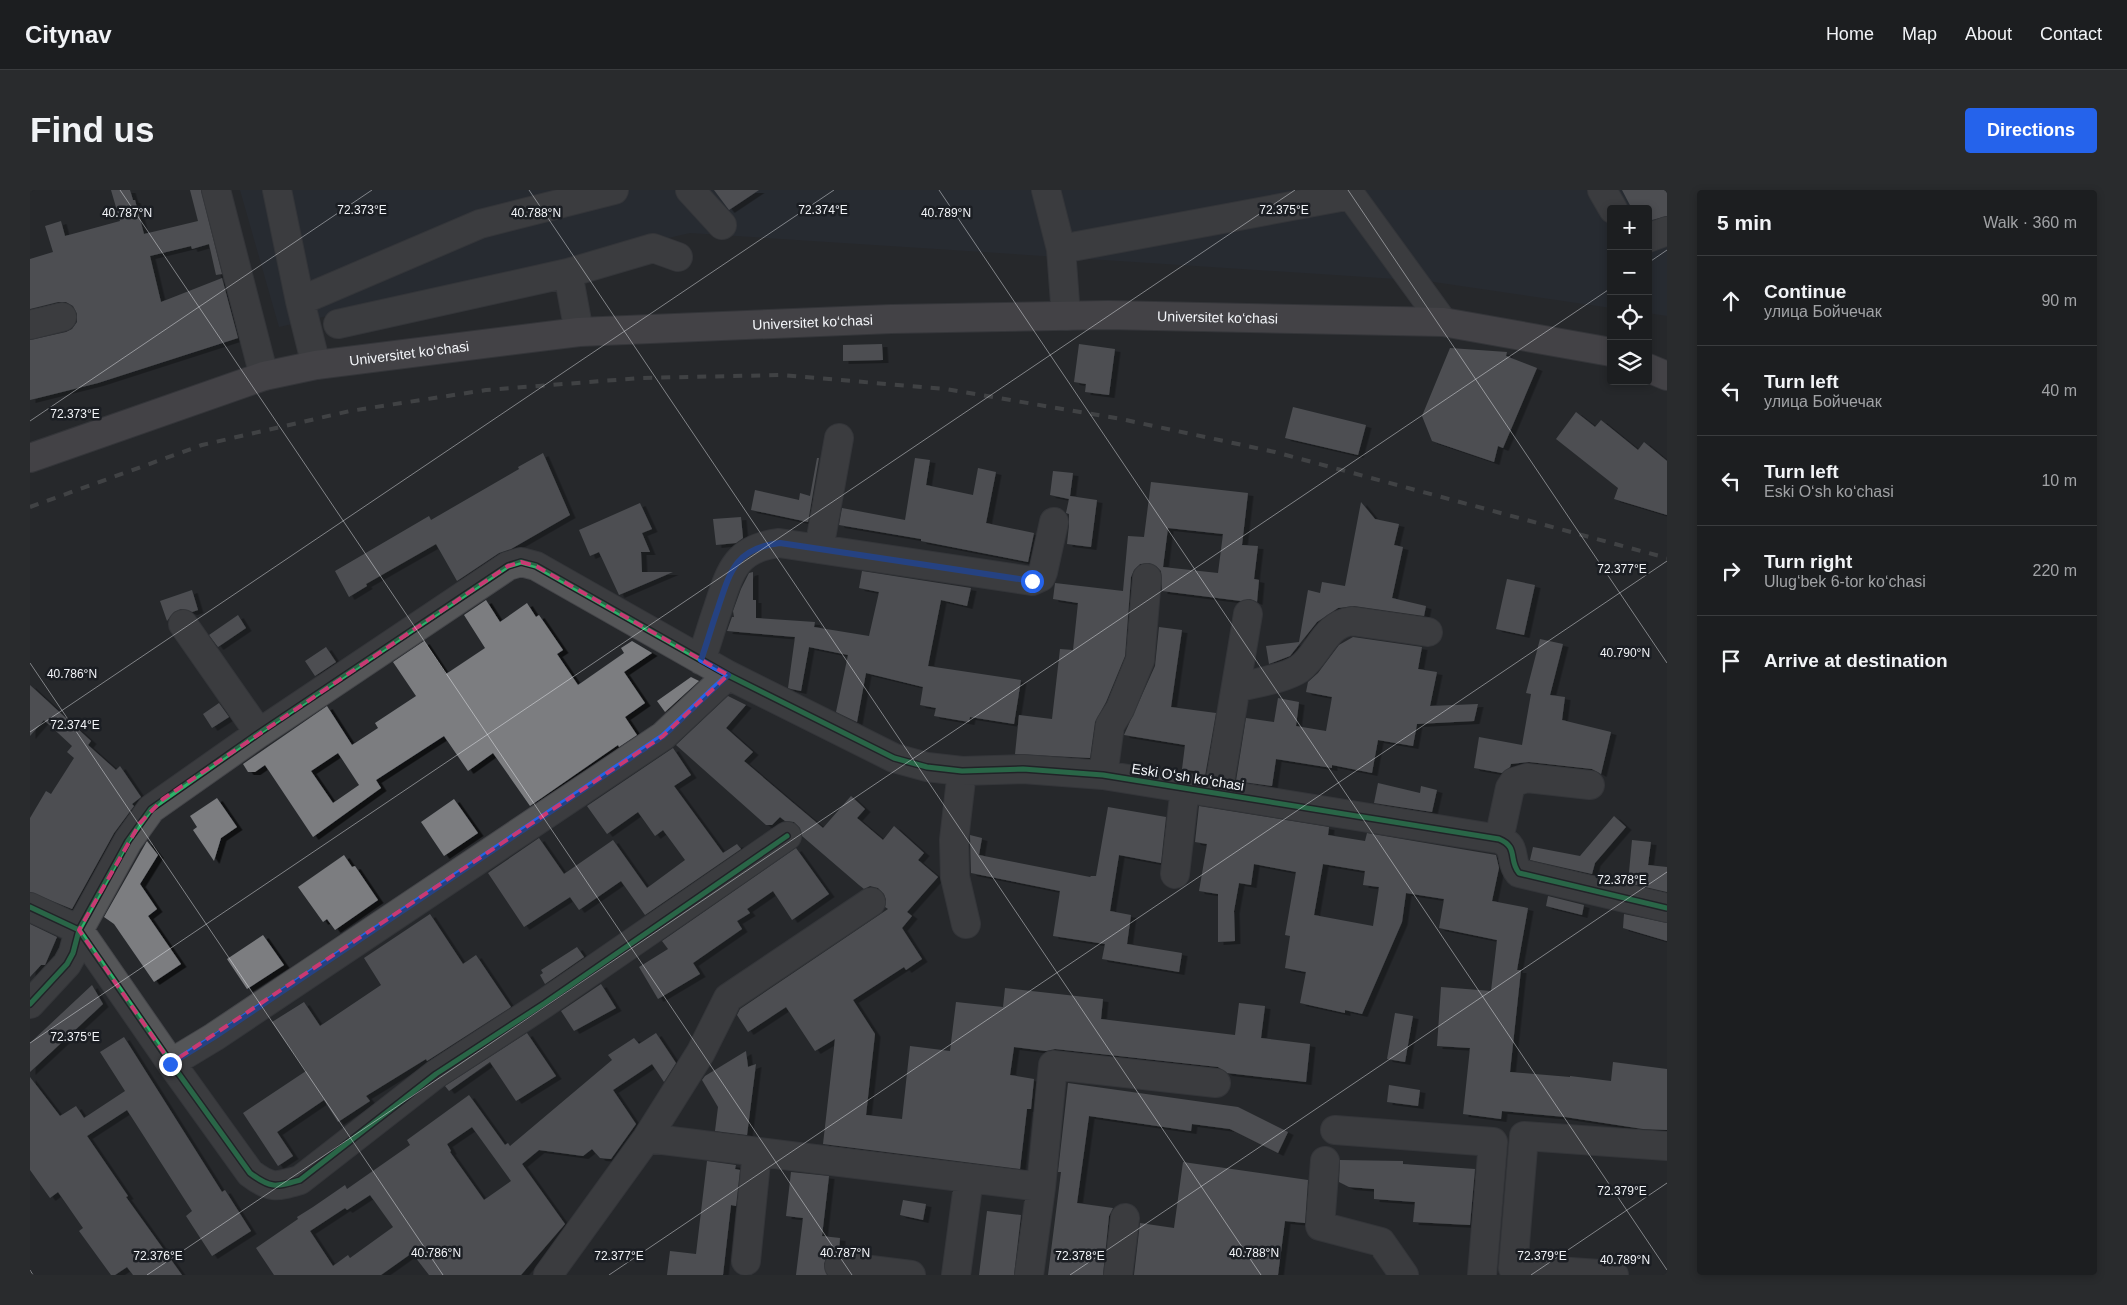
<!DOCTYPE html>
<meta charset="utf-8">
<style>
body{margin:0;font-family:Helvetica,sans-serif;background:#292b2d;color:#f1f3f6}
.controls{position:absolute;right:15px;top:15px;display:grid;overflow:hidden;border-radius:5px;box-shadow:0 2px 8px #0003}
.controls button{width:45px;height:45px;display:grid;place-items:center;padding:0;border:0;border-bottom:1px solid #3a3c3e;background:#1c1e20;color:#f1f3f6;font:25px sans-serif}
.stop{position:absolute;width:15px;height:15px;margin:-11px;border:4px solid #2563eb;border-radius:50%;background:#fff}
.stop.end{background:#2563eb;border-color:#fff;box-shadow:0 1px 5px #0008}
.list{margin:0;padding:0;list-style:none}
h2{display:flex;justify-content:space-between;align-items:center;height:65px;margin:0;padding:0 20px;font-size:21px}
h2 small{font-size:16px;font-weight:400;color:#a0a2a5}
.list li{display:grid;grid-template-columns:32px 1fr auto;gap:15px;align-items:center;box-sizing:border-box;height:90px;padding:0 20px;border-top:1px solid #3a3c3e}
.list b{display:block;font-size:19px;white-space:nowrap}
.list p{margin:0;font-size:16px;white-space:nowrap;color:#a0a2a5}
.list em{font-size:16px;font-style:normal;color:#a0a2a5}
.icon{flex:none;width:28px;height:28px;fill:none;stroke:currentColor;stroke-width:2;stroke-linecap:round;stroke-linejoin:round}
.map{position:relative;flex:none;width:1637px;height:1085px;overflow:hidden;border-radius:5px}
header{display:flex;align-items:center;gap:30px;box-sizing:border-box;height:70px;padding:0 25px;background:#1c1e20;border-bottom:1px solid #3a3c3e}
header strong{font-size:24px}
nav{display:flex;gap:28px;margin-inline-start:auto;font-size:18px}
.intro{display:flex;align-items:center;justify-content:space-between;box-sizing:border-box;height:120px;padding:0 30px}
h1{margin:0;font-size:35px}
.button{padding:12px 22px;border-radius:5px;background:#2563eb;color:#fff;font-size:18px;font-weight:700}
main{display:flex;gap:30px;padding:0 30px}
aside{flex:1;background:#1c1e20;border-radius:5px;box-shadow:0 2px 8px #0003}
.map>svg:first-child{display:block}
</style>
<header>
<strong>Citynav</strong>
<nav><a>Home</a><a>Map</a><a>About</a><a>Contact</a></nav>
</header>
<div class="intro"><h1>Find us</h1><a class="button">Directions</a></div>
<main>
<div class="map">
<svg width="1637" height="1085" viewBox="0 0 1637 1085">
<defs>
<filter id="shadow"><feDropShadow dx="5.5" dy="3" stdDeviation="0" flood-color="#0009"/></filter>
</defs>
<rect width="100%" height="100%" fill="#26282b"/>
<path fill="#292f38" d="M 210,0 L 1637,0 L 1637,126 L 1618,123 L 1618,19 L 1581,19 L 1581,118 L 1397,91 L 660,43 L 249,137 Z"/>
<path fill="#7b7d80" fill-rule="evenodd" filter="url(#shadow)" d="M 81,0 L 100,0 L 103,10 L 105,10 L 114,44 L 168,31 L 160,0 L 171,0 L 192,84 L 186,85 L 179,54 L 162,59 L 161,56 L 120,66 L 131,112 L 192,88 L 208,148 L 68,193 L 0,210 L 0,150 L 36,142 L 42,139 L 47,132 L 47,124 L 43,116 L 36,112 L 28,112 L 0,119 L 0,69 L 23,62 L 15,36 L 31,31 L 35,46 L 90,31 Z
M 684,0 L 729,0 L 699,20 Z
M 1592,0 L 1637,0 L 1637,26 L 1618,31 L 1618,19 L 1602,19 Z
M 852,154 L 853,170 L 813,171 L 813,155 Z
M 1049,154 L 1085,159 L 1079,205 L 1055,202 L 1056,194 L 1044,192 Z
M 1420,158 L 1477,162 L 1476,166 L 1507,178 L 1473,258 L 1468,256 L 1464,272 L 1402,251 L 1392,226 Z
M 1263,217 L 1336,235 L 1328,265 L 1255,248 Z
M 1546,222 L 1565,237 L 1571,230 L 1608,260 L 1614,252 L 1637,271 L 1637,325 L 1584,309 L 1588,298 L 1526,249 Z
M 513,263 L 540,325 L 481,359 L 469,363 L 427,391 L 406,354 L 336,394 L 337,396 L 319,407 L 305,381 L 399,326 L 401,330 L 489,279 L 488,277 Z
M 787,268 L 789,268 L 778,332 L 721,320 L 725,300 L 769,310 L 770,303 L 780,306 Z
M 885,268 L 900,270 L 896,295 L 943,305 L 948,278 L 966,282 L 956,333 L 1004,343 L 998,372 L 891,351 L 891,349 L 809,335 L 812,318 L 875,330 Z
M 1023,281 L 1043,283 L 1040,306 L 1067,310 L 1061,357 L 1037,354 L 1039,335 L 1039,324 L 1036,323 L 1039,309 L 1020,305 Z
M 1121,292 L 1218,303 L 1212,355 L 1228,356 L 1224,389 L 1229,390 L 1227,412 L 1220,409 L 1211,411 L 1132,401 L 1131,381 L 1126,376 L 1119,373 L 1110,374 L 1104,380 L 1101,387 L 1095,466 L 1076,512 L 1065,532 L 1060,568 L 985,564 L 989,525 L 1022,529 L 1030,459 L 1043,460 L 1048,413 L 1023,409 L 1025,393 L 1093,401 L 1098,346 L 1114,347 ZM 1138,338 L 1193,344 L 1188,383 L 1133,377 Z
M 1331,312 L 1345,329 L 1369,334 L 1364,355 L 1373,357 L 1362,408 L 1396,416 L 1394,426 L 1324,416 L 1308,418 L 1287,432 L 1260,466 L 1239,474 L 1236,456 L 1269,452 L 1278,400 L 1290,403 L 1292,392 L 1315,396 Z
M 610,313 L 622,339 L 612,343 L 620,362 L 611,362 L 612,382 L 643,382 L 589,405 L 569,362 L 560,366 L 549,340 Z
M 711,327 L 713,348 L 706,353 L 686,355 L 683,329 Z
M 832,381 L 941,398 L 937,416 L 911,410 L 898,476 L 991,490 L 984,534 L 940,527 L 939,532 L 904,526 L 906,518 L 890,515 L 893,497 L 836,483 L 827,532 L 806,522 L 818,465 L 779,457 L 771,501 L 761,499 L 758,498 L 765,447 L 697,441 L 702,427 L 704,427 L 703,421 L 711,399 L 719,383 L 723,382 L 723,410 L 726,410 L 726,428 L 785,432 L 784,437 L 839,446 L 849,402 L 829,398 Z
M 1477,389 L 1505,395 L 1494,445 L 1466,439 Z
M 162,400 L 168,420 L 162,422 L 151,419 L 144,422 L 137,431 L 130,411 Z
M 456,410 L 470,432 L 497,413 L 506,427 L 509,425 L 533,460 L 527,464 L 548,495 L 594,463 L 591,458 L 602,451 L 622,463 L 594,482 L 615,513 L 595,527 L 607,545 L 589,557 L 588,555 L 500,616 L 463,563 L 438,581 L 414,546 L 346,590 L 351,598 L 283,647 L 235,575 L 225,582 L 218,582 L 213,574 L 297,516 L 322,555 L 348,538 L 345,533 L 386,506 L 363,472 L 394,451 L 416,484 L 455,458 L 434,425 ZM 308,563 L 329,595 L 303,613 L 281,581 Z
M 208,425 L 216,438 L 188,457 L 179,445 Z
M 1129,437 L 1152,440 L 1141,517 L 1186,523 L 1175,586 L 1164,584 L 1164,581 L 1152,579 L 1155,555 L 1094,545 L 1125,476 Z
M 1323,447 L 1392,457 L 1388,479 L 1407,482 L 1400,516 L 1448,514 L 1444,531 L 1387,534 L 1383,556 L 1348,550 L 1342,583 L 1302,575 L 1302,578 L 1246,569 L 1242,596 L 1206,591 L 1216,528 L 1244,532 L 1248,508 L 1269,512 L 1266,536 L 1296,541 L 1302,507 L 1276,502 L 1278,492 L 1288,483 L 1309,455 Z
M 1510,449 L 1533,454 L 1520,505 L 1535,507 L 1532,530 L 1581,542 L 1571,584 L 1562,579 L 1499,572 L 1481,574 L 1480,577 L 1472,583 L 1444,578 L 1449,547 L 1492,555 L 1501,504 L 1496,503 Z
M 296,457 L 306,472 L 285,486 L 275,471 Z
M 661,487 L 669,491 L 635,522 L 627,511 Z
M 0,495 L 61,551 L 58,555 L 86,580 L 90,576 L 111,607 L 102,614 L 104,616 L 84,643 L 42,719 L 0,702 L 0,628 L 16,601 L 21,604 L 44,568 L 37,562 L 42,556 L 14,530 L 0,546 Z
M 698,506 L 716,515 L 696,538 L 723,562 L 714,571 L 762,612 L 793,638 L 821,606 L 835,619 L 827,628 L 853,650 L 864,636 L 894,663 L 888,670 L 908,687 L 877,722 L 882,726 L 872,738 L 892,769 L 876,780 L 874,777 L 823,810 L 845,844 L 836,925 L 872,929 L 880,856 L 920,861 L 926,812 L 973,817 L 975,798 L 1073,809 L 1071,829 L 1205,845 L 1209,813 L 1235,816 L 1231,848 L 1280,854 L 1276,892 L 1197,883 L 1188,877 L 1025,859 L 1016,861 L 984,857 L 980,885 L 1004,889 L 1001,919 L 997,919 L 990,979 L 793,954 L 805,849 L 785,861 L 756,817 L 718,842 L 707,825 L 710,819 L 858,719 L 855,717 L 856,710 L 854,704 L 848,698 L 840,696 L 834,699 L 829,695 L 772,646 L 770,638 L 764,632 L 755,631 L 750,627 L 742,635 L 736,635 L 646,555 Z
M 189,513 L 199,527 L 182,538 L 173,524 Z
M 643,558 L 661,585 L 644,596 L 693,663 L 707,654 L 711,659 L 615,725 L 591,691 L 549,720 L 540,707 L 494,737 L 458,683 L 509,648 L 534,684 L 583,650 L 617,698 L 655,670 L 633,640 L 625,646 L 608,622 L 577,644 L 557,616 Z
M 1348,593 L 1390,603 L 1391,596 L 1407,600 L 1402,622 L 1344,613 Z
M 187,608 L 207,637 L 191,648 L 184,671 L 163,640 L 167,637 L 160,626 Z
M 424,609 L 448,643 L 414,666 L 391,632 Z
M 1169,616 L 1299,637 L 1298,645 L 1335,651 L 1337,643 L 1466,665 L 1469,678 L 1462,711 L 1498,718 L 1487,780 L 1491,780 L 1480,882 L 1540,887 L 1540,886 L 1581,891 L 1583,872 L 1637,879 L 1637,940 L 1613,939 L 1535,927 L 1472,921 L 1471,929 L 1433,924 L 1440,858 L 1407,856 L 1411,797 L 1461,801 L 1467,750 L 1409,738 L 1414,709 L 1376,703 L 1372,732 L 1332,824 L 1315,820 L 1315,823 L 1270,813 L 1276,782 L 1255,778 L 1260,746 L 1255,745 L 1266,682 L 1224,674 L 1221,695 L 1209,693 L 1204,721 L 1205,751 L 1188,752 L 1188,704 L 1169,701 L 1177,654 L 1165,652 ZM 1293,674 L 1335,681 L 1333,695 L 1349,697 L 1343,736 L 1284,725 Z
M 1078,617 L 1136,627 L 1131,673 L 1089,665 L 1080,721 L 1101,725 L 1097,754 L 1152,763 L 1149,782 L 1072,769 L 1075,754 L 1023,746 L 1030,701 L 941,683 L 940,645 L 952,648 L 949,665 L 1060,687 L 1061,686 L 1066,686 Z
M 1584,626 L 1596,637 L 1565,673 L 1562,684 L 1500,670 L 1503,657 L 1550,666 Z
M 1602,650 L 1621,652 L 1618,675 L 1637,677 L 1637,702 L 1598,693 Z
M 117,651 L 128,665 L 110,694 L 127,719 L 118,726 L 151,774 L 124,792 L 84,734 L 74,727 Z
M 766,658 L 799,704 L 762,730 L 743,701 L 717,719 L 720,723 L 707,731 L 712,739 L 663,773 L 670,784 L 628,809 L 609,777 L 638,759 L 632,751 Z
M 314,665 L 322,677 L 325,676 L 348,710 L 305,740 L 297,729 L 293,732 L 268,697 Z
M 1518,706 L 1554,715 L 1552,725 L 1516,716 Z
M 400,724 L 433,774 L 446,765 L 481,817 L 397,871 L 396,869 L 336,906 L 340,911 L 308,932 L 294,910 L 247,942 L 263,966 L 248,976 L 213,923 L 276,881 L 242,832 L 274,812 L 290,836 L 351,795 L 334,768 Z
M 1594,724 L 1637,733 L 1637,751 L 1593,738 Z
M 0,734 L 27,747 L 15,775 L 11,775 L 0,787 Z
M 233,745 L 254,775 L 217,799 L 197,769 Z
M 547,757 L 554,767 L 515,794 L 510,785 L 513,783 L 511,780 Z
M 571,794 L 586,818 L 544,841 L 531,821 Z
M 62,795 L 73,814 L 0,882 L 0,853 Z
M 1365,823 L 1383,826 L 1375,872 L 1357,869 Z
M 497,843 L 526,886 L 486,911 L 460,872 L 419,901 L 415,896 Z
M 626,843 L 646,873 L 634,892 L 622,874 L 583,900 L 606,934 L 581,969 L 570,968 L 562,959 L 553,966 L 509,960 L 492,974 L 535,1034 L 491,1085 L 399,1085 L 382,1063 L 351,1085 L 244,1085 L 226,1058 L 268,1029 L 267,1027 L 283,1017 L 315,995 L 317,999 L 380,955 L 377,950 L 439,905 L 475,955 L 478,953 L 480,956 L 582,870 L 578,865 L 604,848 L 609,854 ZM 442,937 L 481,991 L 454,1010 L 420,962 L 421,961 L 417,954 ZM 340,1005 L 363,1037 L 320,1068 L 318,1065 L 303,1076 L 280,1041 L 315,1018 L 317,1020 Z
M 94,847 L 192,1002 L 195,1000 L 221,1041 L 182,1066 L 156,1026 L 162,1021 L 97,920 L 57,946 L 98,1006 L 96,1007 L 152,1085 L 103,1085 L 97,1077 L 85,1085 L 81,1085 L 49,1041 L 53,1038 L 28,1002 L 20,1008 L 0,980 L 0,887 L 30,926 L 46,916 L 54,928 L 95,901 L 70,862 Z
M 716,861 L 718,877 L 726,874 L 717,945 L 685,941 L 688,917 L 672,890 L 675,886 Z
M 1038,893 L 1208,917 L 1258,942 L 1248,963 L 1200,939 L 1162,934 L 1161,941 L 1059,926 L 1047,1013 L 1083,1018 L 1079,1026 L 1073,1085 L 1018,1085 L 1031,982 L 1028,982 Z
M 1359,895 L 1390,900 L 1388,916 L 1357,912 Z
M 1310,970 L 1373,971 L 1373,974 L 1445,979 L 1440,1035 L 1383,1032 L 1385,1012 L 1344,1009 L 1344,999 L 1319,997 L 1309,992 Z
M 677,971 L 706,975 L 705,979 L 710,980 L 706,1016 L 701,1015 L 693,1085 L 637,1085 L 640,1061 L 666,1064 Z
M 1153,972 L 1278,990 L 1275,1033 L 1255,1031 L 1248,1085 L 1104,1085 L 1110,1033 L 1144,1038 Z
M 761,982 L 799,986 L 792,1046 L 810,1048 L 809,1061 L 802,1062 L 797,1066 L 794,1074 L 797,1085 L 766,1085 L 773,1028 L 756,1026 Z
M 873,1010 L 896,1014 L 893,1030 L 870,1025 Z
M 957,1021 L 991,1025 L 984,1085 L 949,1085 Z"/>
<g fill="none" stroke-linecap="round" stroke-linejoin="round">
<g stroke="#45464a" stroke-width="30">
<path id="minor" d="M 186,0 L 234,186
M 247,0 L 270,111 L 286,175
M 660,0 L 692,35
M 1016,0 L 1031,59 L 1036,126
M 1317,0 L 1413,132
M 1572,0 L 1583,19
M 1618,48 L 1637,41
M 1031,59 L 1321,5
M 538,83 L 549,142
M 270,111 L 450,34 L 584,0
M 308,134 L 538,83 L 623,58 L 648,67
M 0,135 L 32,127
M 789,359 L 809,248
M 153,434 L 229,543
M 671,470 C 677,453 682,435 688,418 C 700,381 706,358 749,353 L 1002,391 L 1011,387 L 1013,382 L 1024,332
M 1206,498 C 1224,493 1254,489 1269,479 C 1290,464 1293,435 1322,431 L 1398,442
M 932,581 L 924,650 L 925,687 L 936,734
M 1073,585 L 1080,535 L 1090,519 L 1110,470 L 1117,388
M 1188,603 L 1218,424
M 1469,649 L 1480,598 L 1484,592 L 1497,588 L 1560,595
M 1145,684 L 1155,598
M 0,717 L 49,740 L 141,873 L 220,983 C 241,999 246,997 270,990 L 406,884 L 515,813 L 757,646
M 0,814 L 37,774 L 43,763 L 49,740 L 98,651 L 121,619 L 229,543 L 478,376 L 491,372 L 506,376 L 698,485 L 864,568 L 897,577 L 932,581 L 993,579 L 1073,585 L 1469,649 C 1489,657 1478,670 1489,683 L 1637,718
M 141,873 L 184,847 L 633,546 L 698,485
M 1305,940 L 1463,952 L 1452,1085
M 617,948 L 1011,997
M 1295,971 L 1290,1036 L 1351,1052 L 1374,1085
M 716,1071 L 727,962
M 809,1076 L 881,1085
M 518,1085 L 617,948 L 671,862 L 698,808 L 841,712
M 926,1085 L 939,988
M 999,1085 L 1011,997 L 1023,875 L 1186,893
M 1088,1085 L 1095,1028
M 1584,1085 L 1483,1078 L 1494,946 L 1637,956"/>
</g>
<g stroke="#45464a" stroke-width="30">
<g id="major">
<path d="M 1618,178 L 1637,186"/>
<path id="s1" d="M 0,268 L 234,186 L 286,175 L 549,142 L 861,129 L 1078,125 L 1413,132 L 1581,162"/>
</g>
</g>
<use href="#minor" stroke="#555658" stroke-width="28"/>
<use href="#major" stroke="#676267" stroke-width="28"/>
<path stroke="#616263" stroke-width="4" stroke-dasharray="9 9" stroke-linecap="butt" d="M 0,317 L 172,255 L 320,221 L 456,200 L 611,188 L 751,185 L 916,199 L 1091,229 L 1245,262 L 1637,368"/>
<g stroke="#1b1e23" stroke-width="8">
<path id="cycleway" d="M 0,717 L 49,740 L 141,873 L 220,983 C 241,999 246,997 270,990 L 406,884 L 515,813 L 757,646
M 0,814 L 37,774 L 43,763 L 49,740 L 98,651 L 121,619 L 229,543 L 478,376 L 491,372 L 506,376 L 698,485 L 864,568 L 897,577 L 932,581 L 993,579 L 1073,585 L 1469,649 C 1489,657 1478,670 1489,683 L 1637,718"/>
</g>
<use href="#cycleway" stroke="#2db169" stroke-width="5"/>
</g>
<g fill="none" stroke-linecap="round" stroke-linejoin="round">
<path stroke="#2563eb" stroke-width="6" d="M 140,874 L 184,847 L 633,546 L 698,485 L 671,470 C 677,453 682,435 688,418 C 700,381 706,358 750,353 L 1002,391"/>
</g>
<path d="M0 0H1637V1085H0ZM 491,372 L 506,376 L 698,485 L 633,546 L 141,873 L 49,740 L 110,633 L 133,609 L 478,376 Z" fill="#26282b" fill-opacity=".55" fill-rule="evenodd"/>
<path fill="none" stroke="#c93973" stroke-width="4" stroke-dasharray="10 6" stroke-linejoin="round" d="M 491,372 L 506,376 L 698,485 L 633,546 L 141,873 L 49,740 L 110,633 L 133,609 L 478,376 Z"/>
<path fill="none" stroke="#f2f4f8" stroke-width="1" stroke-opacity="0.45" d="M 90,0 L 822,1085M 499,0 L 1231,1085M 909,0 L 1637,1080M 1318,0 L 1637,473M 1618,73 L 1637,60M 0,231 L 342,0M 0,473 L 413,1085M 0,542 L 804,0M 0,853 L 1265,0M 0,1080 L 3,1085M 117,1085 L 1581,98M 579,1085 L 1637,371M 1040,1085 L 1637,682M 1501,1085 L 1637,993"/>
<g text-anchor="middle" dominant-baseline="central" stroke-width="5" stroke-linejoin="round" paint-order="stroke">
<g font-size="14" fill="#f2f4f8" stroke="#1b1e23">
<text stroke="none"><textPath href="#s1" startOffset="1205">Universitet kо‘chasi</textPath></text>
<text stroke="none"><textPath href="#s1" startOffset="800">Universitet kо‘chasi</textPath></text>
<text stroke="none"><textPath href="#s1" startOffset="395">Universitet kо‘chasi</textPath></text>
<text transform="translate(1158 587) rotate(9)">Eski Oʻsh koʻchasi</text>
</g>
</g>
<g font-size="12" text-anchor="middle" fill="#f2f4f8" stroke="#1b1e23" stroke-width="5" stroke-linejoin="round" paint-order="stroke">
<text x="332" y="24">72.373°E</text>
<text x="1254" y="24">72.375°E</text>
<text x="793" y="24">72.374°E</text>
<text x="97" y="27">40.787°N</text>
<text x="506" y="27">40.788°N</text>
<text x="916" y="27">40.789°N</text>
<text x="45" y="228">72.373°E</text>
<text x="1592" y="383">72.377°E</text>
<text x="1595" y="467">40.790°N</text>
<text x="42" y="488">40.786°N</text>
<text x="45" y="539">72.374°E</text>
<text x="1592" y="694">72.378°E</text>
<text x="45" y="851">72.375°E</text>
<text x="1592" y="1005">72.379°E</text>
<text x="406" y="1067">40.786°N</text>
<text x="815" y="1067">40.787°N</text>
<text x="1224" y="1067">40.788°N</text>
<text x="128" y="1070">72.376°E</text>
<text x="589" y="1070">72.377°E</text>
<text x="1050" y="1070">72.378°E</text>
<text x="1512" y="1070">72.379°E</text>
<text x="1595" y="1074">40.789°N</text>
</g>
</svg>
<div class="controls">
<button>+</button>
<button>−</button>
<button><svg class="icon" aria-label="locate" viewBox="0 0 24 24"><circle cx="12" cy="12" r="6"/><path d="M12 2v4M12 18v4M2 12h4M18 12h4"/></svg></button>
<button><svg class="icon" aria-label="layers" viewBox="0 0 24 24"><path d="M12 4l9 5-9 5-9-5zM3 14l9 5 9-5"/></svg></button>
</div>
<div class="stop" style="left:1002px;top:391px"></div>
<div class="stop end" style="left:140px;top:874px"></div>
</div>
<aside>
<h2>5 min<small>Walk · 360 m</small></h2>
<ul class="list">
<li><svg class="icon" aria-label="ahead" viewBox="0 0 24 24"><path d="M12 20V5M6 11l6-6 6 6"/></svg><div><b>Continue</b><p>улица Бойчечак</p></div><em>90 m</em></li>
<li><svg class="icon" aria-label="left" viewBox="0 0 24 24"><path d="M17 20v-9H6M10 6l-5 5 5 5"/></svg><div><b>Turn left</b><p>улица Бойчечак</p></div><em>40 m</em></li>
<li><svg class="icon" aria-label="left" viewBox="0 0 24 24"><path d="M17 20v-9H6M10 6l-5 5 5 5"/></svg><div><b>Turn left</b><p>Eski Oʻsh koʻchasi</p></div><em>10 m</em></li>
<li><svg class="icon" aria-label="right" viewBox="0 0 24 24"><path d="M7 20v-9h11M14 6l5 5-5 5"/></svg><div><b>Turn right</b><p>Ulug‘bek 6-tor koʻchasi</p></div><em>220 m</em></li>
<li><svg class="icon" aria-label="arrive" viewBox="0 0 24 24"><path d="M6 21V4h12l-3 4 3 4H6"/></svg><div><b>Arrive at destination</b></div></li>
</ul>
</aside>
</main>
